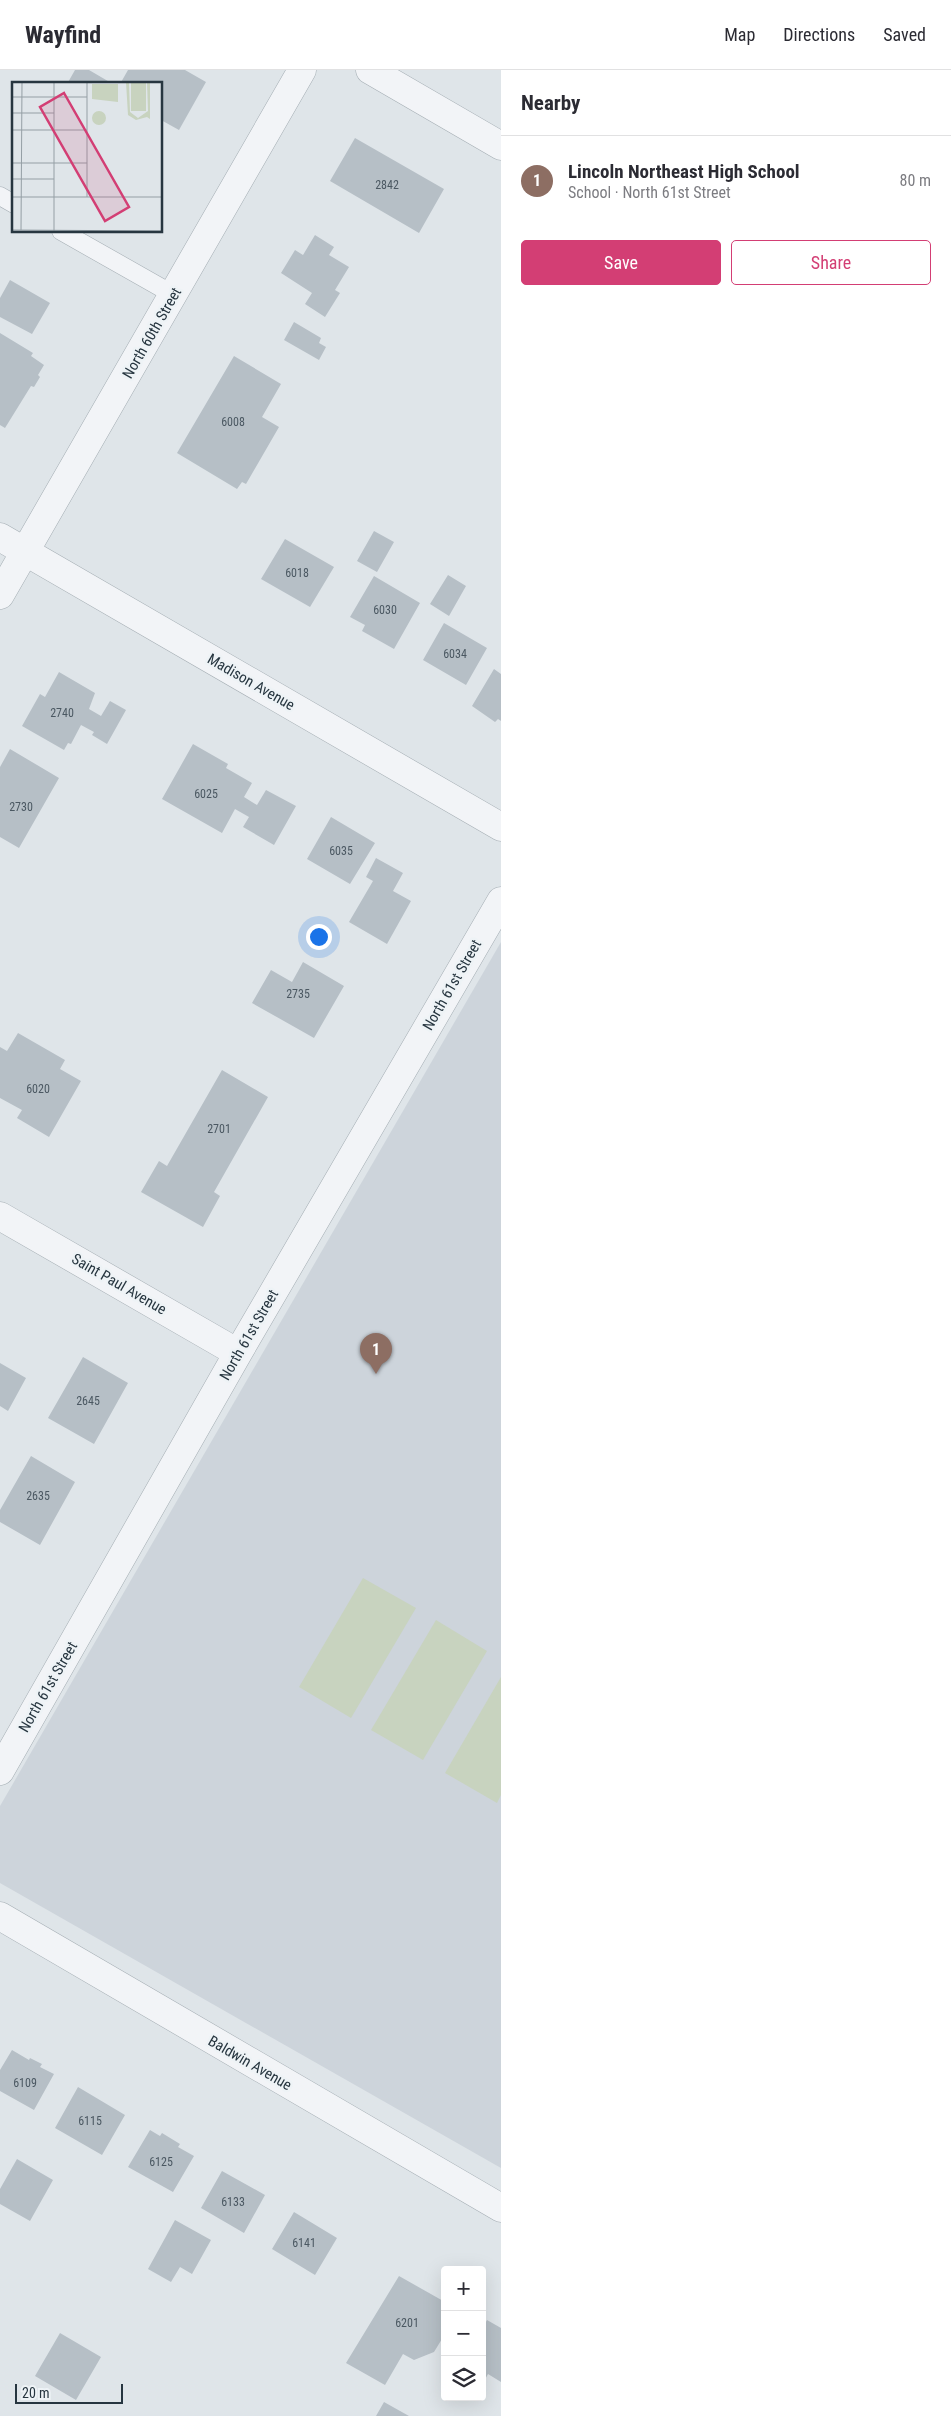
<!DOCTYPE html>
<meta charset="utf-8">
<style>
body{margin:0;font-family:"Roboto Condensed",sans-serif;background:#f2f2f3;color:#2b2b33}
.controls{position:absolute;right:15px;bottom:15px;display:grid;overflow:hidden;border-radius:5px;box-shadow:0 5px 20px #0002}
.controls button{width:45px;height:45px;display:grid;place-items:center;padding:0;border:0;border-bottom:1px solid #e1e1e2;background:#fff;color:#2b2b33;font:25px sans-serif}
.scale{position:absolute;left:15px;bottom:12px;width:108px;box-sizing:border-box;padding-left:5px;border:2px solid #273640;border-top:0;font-size:14px;line-height:18px;white-space:nowrap;color:#273640;-webkit-text-stroke:4px #eef3f6;paint-order:stroke}
.you{position:absolute;left:318px;top:866px;width:18px;height:18px;margin:-12px;border:4px solid #fff;border-radius:50%;background:#1a73e8;box-shadow:0 0 0 8px #1a73e833}
.badge{display:grid;place-items:center;width:32px;height:32px;border-radius:50%;background:#d33e74;color:#fff;font-size:16px;font-weight:700}
.pin{position:absolute;translate:-50% -41px;filter:drop-shadow(0 1px 2px #0008)}
.pin::after{content:'';position:absolute;top:26px;width:18px;height:15px;background:inherit;clip-path:polygon(0 0,100% 0,50% 100%)}
.list{margin:0;padding:0;list-style:none}
h2{display:flex;justify-content:space-between;align-items:center;height:65px;margin:0;padding:0 20px;font-size:21px}
h2 small{font-size:16px;font-weight:400;color:#7c7c81}
.list li{display:grid;grid-template-columns:32px 1fr auto;gap:15px;align-items:center;box-sizing:border-box;height:90px;padding:0 20px;border-top:1px solid #e1e1e2}
.list b{display:block;font-size:19px;white-space:nowrap}
.list p{margin:0;font-size:16px;white-space:nowrap;color:#7c7c81}
.list em{font-size:16px;font-style:normal;color:#7c7c81}
.actions{display:flex;gap:10px;padding:15px 20px}
.actions a{flex:1;padding:11px 0;border:1px solid #d33e74;border-radius:5px;text-align:center;font-size:18px;color:#d33e74}
.actions .main{background:#d33e74;color:#fff}
.icon{flex:none;width:28px;height:28px;fill:none;stroke:currentColor;stroke-width:2;stroke-linecap:round;stroke-linejoin:round}
.map{position:relative;flex:none;width:501px;height:2346px;overflow:hidden}
header{display:flex;align-items:center;gap:30px;box-sizing:border-box;height:70px;padding:0 25px;background:#fff;border-bottom:1px solid #e1e1e2}
header strong{font-size:24px}
nav{display:flex;gap:28px;margin-inline-start:auto;font-size:18px}
main{display:flex}
aside{flex:1;background:#fff}
.map>svg:first-child{display:block}
</style>
<header>
<strong>Wayfind</strong>
<nav><a>Map</a><a>Directions</a><a>Saved</a></nav>
</header>
<main>
<div class="map">
<svg width="501" height="2346" viewBox="0 0 501 2346">
<rect width="100%" height="100%" fill="#dfe5e9"/>
<path fill="#cdd4db" d="M 501,872 L 501,2098 L 0,1813 L 0,1736 Z"/>
<path fill="#c8d3bf" d="M 363,1508 L 416,1538 L 351,1648 L 299,1617 Z
M 436,1550 L 487,1581 L 423,1690 L 371,1660 Z
M 501,1607 L 501,1725 L 497,1733 L 445,1703 Z"/>
<path fill="#b6bfc6" d="M 75,0 L 89,0 L 113,14 L 67,14 Z
M 128,0 L 185,0 L 206,12 L 179,60 L 161,50 L 161,14 L 120,14 Z
M 355,68 L 444,119 L 419,163 L 330,111 Z
M 315,165 L 334,177 L 329,185 L 349,197 L 335,220 L 340,223 L 325,247 L 305,234 L 312,223 L 281,203 L 295,180 L 303,185 Z
M 10,210 L 50,233 L 32,264 L 0,247 L 0,228 Z
M 294,252 L 321,268 L 319,273 L 326,277 L 319,290 L 284,270 Z
M 0,263 L 33,283 L 31,286 L 44,295 L 38,305 L 40,307 L 34,317 L 31,316 L 5,358 L 0,355 Z
M 234,286 L 281,314 L 262,347 L 279,357 L 246,414 L 242,412 L 237,419 L 177,383 Z
M 374,461 L 394,472 L 377,502 L 357,491 Z
M 285,469 L 334,497 L 310,537 L 261,509 Z
M 448,505 L 466,516 L 449,546 L 430,534 Z
M 374,506 L 420,533 L 394,579 L 362,561 L 365,555 L 350,547 Z
M 444,553 L 487,578 L 466,615 L 423,590 Z
M 494,599 L 501,604 L 501,651 L 498,649 L 495,652 L 472,636 Z
M 59,602 L 95,623 L 89,639 L 101,646 L 110,631 L 126,640 L 107,674 L 92,665 L 94,662 L 81,655 L 71,674 L 68,673 L 64,680 L 22,656 L 40,624 L 45,627 Z
M 193,674 L 228,694 L 226,698 L 252,713 L 244,727 L 257,735 L 266,720 L 296,736 L 274,775 L 243,757 L 249,747 L 235,739 L 222,763 L 162,729 Z
M 10,679 L 59,708 L 19,778 L 0,767 L 0,697 Z
M 331,747 L 375,773 L 350,814 L 307,789 Z
M 376,788 L 403,803 L 393,821 L 411,831 L 387,874 L 349,852 L 373,811 L 366,807 Z
M 303,892 L 344,916 L 314,968 L 252,933 L 271,900 L 292,912 Z
M 18,963 L 65,990 L 60,999 L 81,1011 L 49,1067 L 17,1048 L 22,1040 L 0,1028 L 0,977 L 7,981 Z
M 222,1000 L 268,1027 L 214,1122 L 220,1126 L 203,1157 L 141,1122 L 159,1091 L 167,1096 Z
M 83,1287 L 128,1313 L 94,1374 L 48,1348 Z
M 0,1293 L 26,1308 L 8,1341 L 0,1336 Z
M 31,1386 L 75,1412 L 40,1475 L 0,1452 L 0,1440 Z
M 12,1980 L 29,1990 L 30,1988 L 42,1994 L 40,1997 L 54,2004 L 34,2040 L 0,2021 L 0,2000 Z
M 78,2017 L 125,2045 L 102,2085 L 55,2058 Z
M 150,2060 L 160,2066 L 162,2063 L 180,2074 L 178,2077 L 194,2086 L 173,2122 L 128,2097 Z
M 17,2089 L 53,2110 L 30,2151 L 0,2134 L 0,2119 Z
M 222,2101 L 265,2125 L 244,2163 L 201,2138 Z
M 294,2142 L 337,2168 L 315,2205 L 272,2179 Z
M 175,2150 L 211,2170 L 192,2204 L 180,2197 L 171,2212 L 148,2199 Z
M 399,2206 L 445,2232 L 445,2264 L 434,2282 L 414,2290 L 403,2284 L 385,2315 L 346,2293 Z
M 487,2250 L 501,2258 L 501,2312 L 488,2304 L 482,2315 L 482,2259 Z
M 60,2263 L 101,2287 L 76,2330 L 35,2306 Z
M 384,2332 L 409,2346 L 376,2346 Z"/>
<g fill="none" stroke-linecap="round" stroke-linejoin="round">
<g stroke="#a4adb3" stroke-width="19">
<path id="service" d="M 0,126 L 14,134
M 61,161 L 174,225"/>
</g>
<g stroke="#a4adb3" stroke-width="29">
<path id="minor" d="M 370,0 L 501,76
M 0,467 L 501,757
M 0,525 L 302,0
M 0,1146 L 238,1283
M 0,1701 L 238,1283 L 501,831
M 0,1846 L 501,2138"/>
</g>
<use href="#service" stroke="#f2f4f7" stroke-width="18"/>
<use href="#minor" stroke="#f2f4f7" stroke-width="28"/>
</g>
<g text-anchor="middle" dominant-baseline="central" stroke-width="5" stroke-linejoin="round" paint-order="stroke">
<g font-size="12" fill="#4b5862">
<text x="387" y="115">2842</text>
<text x="233" y="352">6008</text>
<text x="297" y="503">6018</text>
<text x="385" y="540">6030</text>
<text x="455" y="584">6034</text>
<text x="62" y="643">2740</text>
<text x="206" y="724">6025</text>
<text x="21" y="737">2730</text>
<text x="341" y="781">6035</text>
<text x="298" y="924">2735</text>
<text x="38" y="1019">6020</text>
<text x="219" y="1059">2701</text>
<text x="88" y="1331">2645</text>
<text x="38" y="1426">2635</text>
<text x="25" y="2013">6109</text>
<text x="90" y="2051">6115</text>
<text x="161" y="2092">6125</text>
<text x="233" y="2132">6133</text>
<text x="304" y="2173">6141</text>
<text x="407" y="2253">6201</text>
</g>
<g font-size="15" fill="#273640" stroke="#eef3f6">
<text transform="translate(152 263) rotate(-60)">North 60th Street</text>
<text transform="translate(251 612) rotate(30)">Madison Avenue</text>
<text transform="translate(452 915) rotate(-60)">North 61st Street</text>
<text transform="translate(119 1214) rotate(30)">Saint Paul Avenue</text>
<text transform="translate(249 1265) rotate(-60)">North 61st Street</text>
<text transform="translate(48 1617) rotate(-60)">North 61st Street</text>
<text transform="translate(250 1993) rotate(30)">Baldwin Avenue</text>
</g>
</g>
<g transform="translate(12 12)">
<rect width="150" height="150" fill="#dfe5e9"/>
<path d="M 114,0 L 117,0 L 118,30 L 126,36 L 136,29 L 135,0 L 138,0 L 138,37 L 135,35 L 124,38 L 116,33 ZM 119,0 L 134,0 L 134,29 L 119,29 ZM 80,2 L 106,2 L 106,20 L 80,17 ZM80 36a7 7 0 1 1 14 0a7 7 0 1 1-14 0Z" fill="#c8d3bf"/>
<path fill="none" stroke="#959fa5" stroke-width="1" d="M 75,0 L 75,115M 0,15 L 75,15M 0,31 L 42,31M 0,48 L 75,48M 0,81 L 75,81M 0,97 L 42,97M 0,115 L 150,115M 0,148 L 150,149M 9,148 L 10,0M 42,149 L 42,0"/>
<path fill="#d33e74" fill-opacity="0.15" stroke="#d33e74" stroke-width="2.5" d="M 52,11 L 117,125 L 93,139 L 28,25 Z"/>
<rect width="150" height="150" fill="none" stroke="#273640" stroke-width="2.5"/>
</g>
</svg>
<div class="controls">
<button>+</button>
<button>−</button>
<button><svg class="icon" aria-label="layers" viewBox="0 0 24 24"><path d="M12 4l9 5-9 5-9-5zM3 14l9 5 9-5"/></svg></button>
</div>
<div class="scale">20 m</div>
<div class="you"></div>
<div class="pin badge" style="left:376px;top:1304px;background:#8d6e63">1</div>
</div>
<aside>
<h2>Nearby<small></small></h2>
<ul class="list">
<li><span class="badge" style="background:#8d6e63">1</span><div><b>Lincoln Northeast High School</b><p>School · North 61st Street</p></div><em>80 m</em></li>
</ul>
<div class="actions"><a class="main">Save</a><a>Share</a></div>
</aside>
</main>
